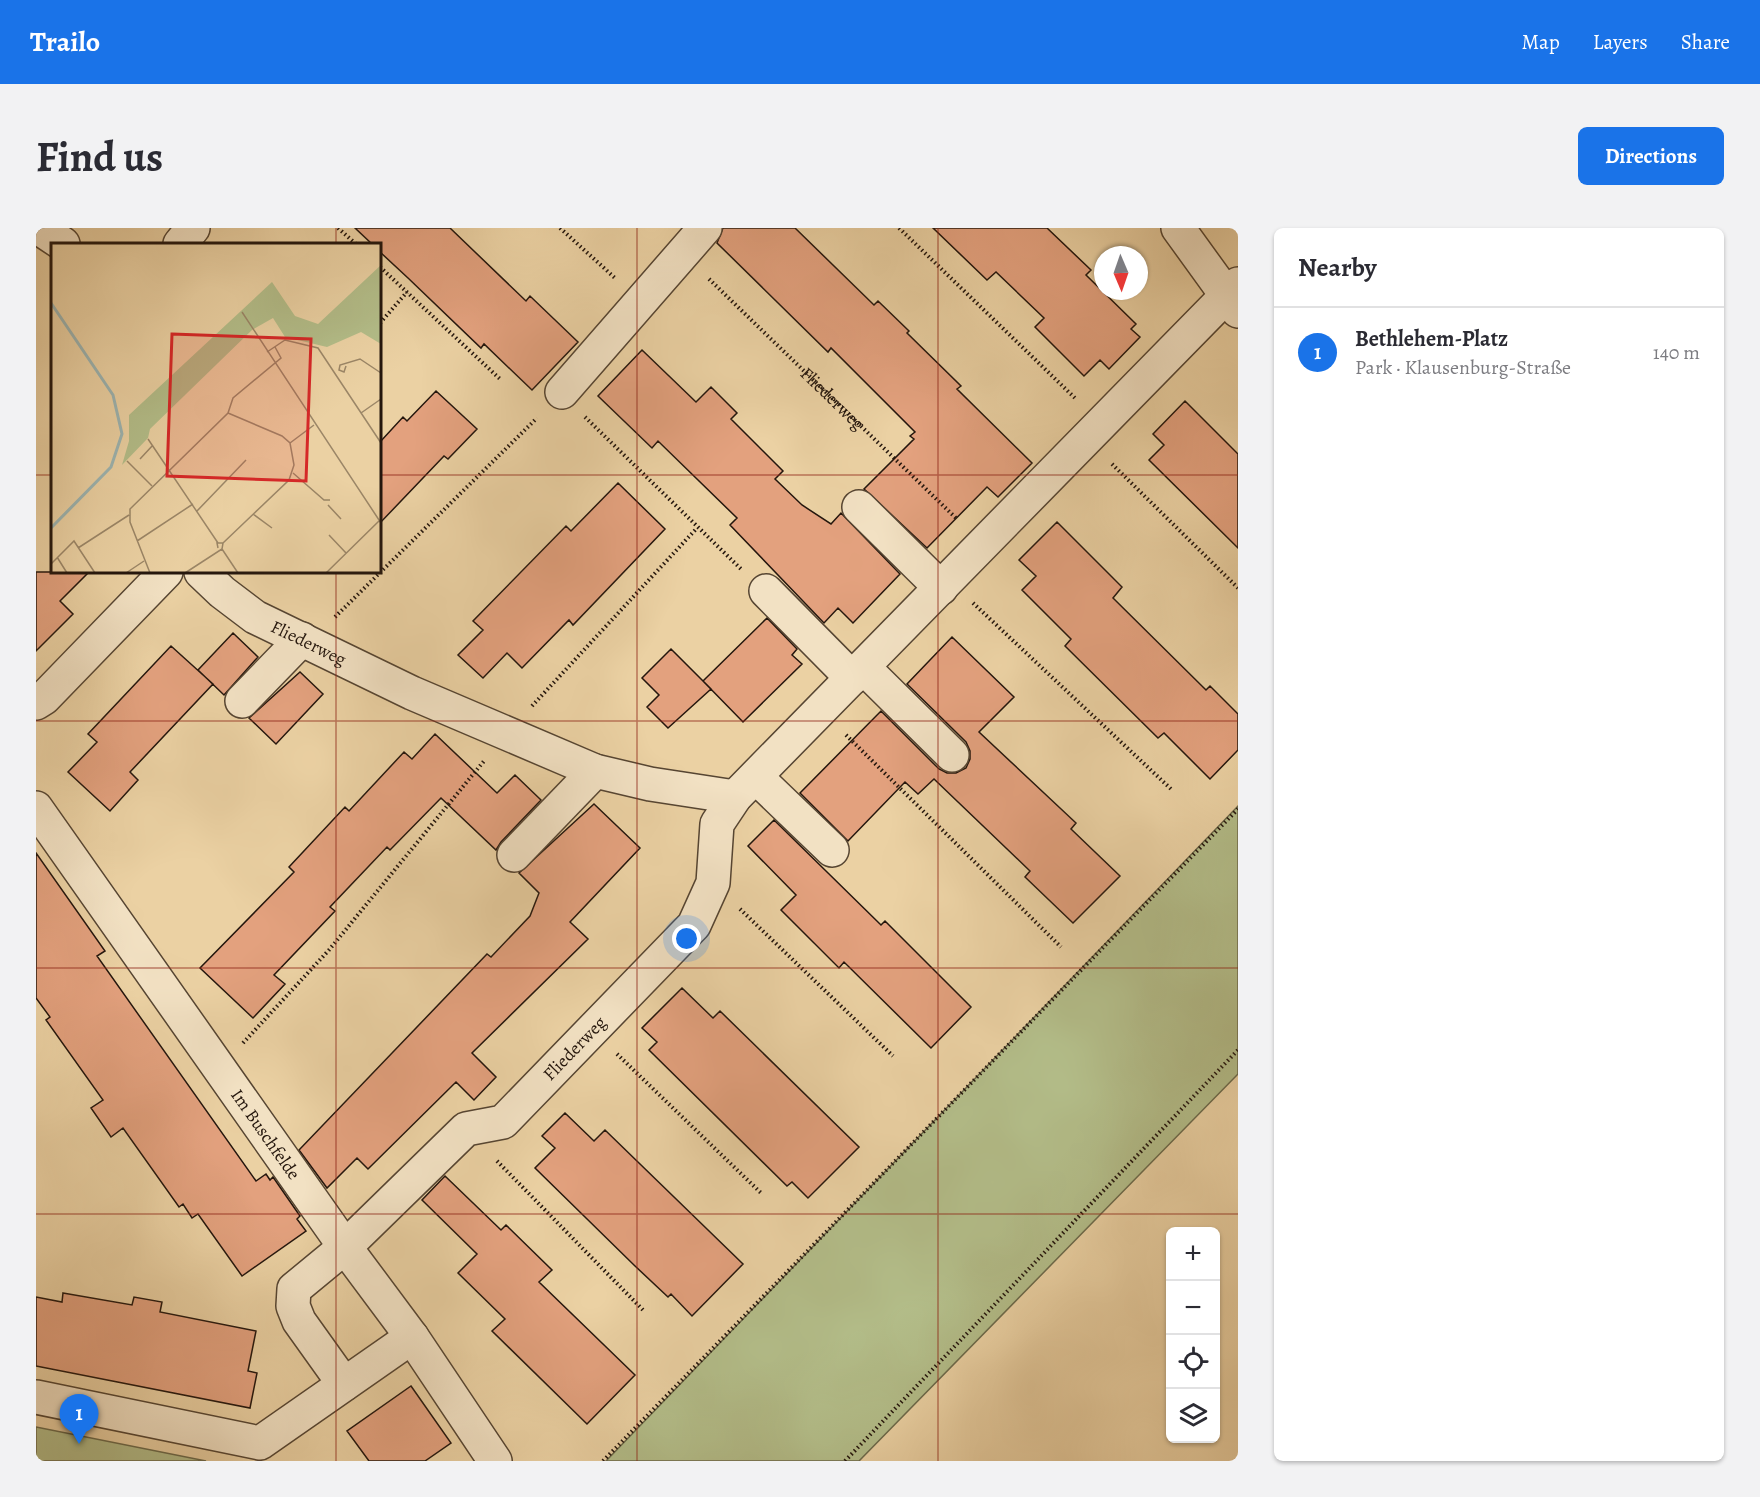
<!DOCTYPE html>
<meta charset="utf-8">
<style>
body{margin:0;font-family:Alegreya,serif;background:#f2f2f3;color:#2b2b33}
.controls{position:absolute;right:18px;bottom:18px;display:grid;overflow:hidden;border-radius:9px;box-shadow:0 2px 4px #0004}
.controls button{width:54px;height:54px;display:grid;place-items:center;padding:0;border:0;border-bottom:2px solid #e1e1e2;background:#fff;color:#2b2b33;font:30px sans-serif}
.compass{position:absolute;left:1058px;top:18px;width:54px;height:54px;border-radius:50%;background:#fff;box-shadow:0 2px 4px #0004;rotate:178deg}
.you{position:absolute;left:651px;top:711px;width:21px;height:21px;margin:-15px;border:4px solid #fff;border-radius:50%;background:#1a73e8;box-shadow:0 0 0 9px #1a73e833}
.badge{display:grid;place-items:center;width:39px;height:39px;border-radius:50%;background:#1a73e8;color:#fff;font-size:20px;font-weight:700}
.pin{position:absolute;translate:-50% -50px;filter:drop-shadow(0 2px 3px #0008)}
.pin::after{content:'';position:absolute;top:32px;width:21px;height:18px;background:inherit;clip-path:polygon(0 0,100% 0,50% 100%)}
.list{margin:0;padding:0;list-style:none}
h2{display:flex;justify-content:space-between;align-items:center;height:78px;margin:0;padding:0 24px;font-size:26px}
h2 small{font-size:20px;font-weight:400;color:#7c7c81}
.list li{display:grid;grid-template-columns:39px 1fr auto;gap:18px;align-items:center;box-sizing:border-box;height:90px;padding:0 24px;border-top:2px solid #e1e1e2}
.list b{display:block;font-size:22px;white-space:nowrap}
.list p{margin:0;font-size:20px;white-space:nowrap;color:#7c7c81}
.list em{font-size:20px;font-style:normal;color:#7c7c81}
.icon{flex:none;width:33px;height:33px;fill:none;stroke:currentColor;stroke-width:2;stroke-linecap:round;stroke-linejoin:round}
.map{position:relative;flex:none;width:1202px;height:1233px;overflow:hidden;border-radius:9px}
header{display:flex;align-items:center;gap:36px;box-sizing:border-box;height:84px;padding:0 30px;background:#1a73e8;color:#fff}
header strong{font-size:28px}
nav{display:flex;gap:33px;margin-inline-start:auto;font-size:21px}
.intro{display:flex;align-items:center;justify-content:space-between;box-sizing:border-box;height:144px;padding:0 36px}
h1{margin:0;font-size:42px}
.button{padding:15px 27px;border-radius:9px;background:#1a73e8;color:#fff;font-size:21px;font-weight:700}
main{display:flex;gap:36px;padding:0 36px}
aside{flex:1;background:#fff;border-radius:9px;box-shadow:0 2px 4px #0004}
.map>svg:first-child{display:block}
</style>
<header>
<strong>Trailo</strong>
<nav><a>Map</a><a>Layers</a><a>Share</a></nav>
</header>
<div class="intro"><h1>Find us</h1><a class="button">Directions</a></div>
<main>
<div class="map">
<svg width="1202" height="1233" viewBox="0 0 1202 1233">
<rect width="100%" height="100%" fill="#ebd1a3"/>
<filter id="stains"><feTurbulence type="fractalNoise" baseFrequency=".00333" numOctaves="4"/><feColorMatrix values="0 0 0 0 .2 0 0 0 0 .09 0 0 0 0 .02 0 0 0 .5 -.17"/></filter>
<radialGradient id="worn" r=".72"><stop offset=".6" stop-color="#630" stop-opacity="0"/><stop offset="1" stop-color="#630" stop-opacity=".3"/></radialGradient>
<path fill="#b3bd89" stroke="#6c6a4b" stroke-width="1.5" d="M 1202,578 L 1202,846 L 823,1233 L 570,1233 Z
M 0,1199 L 170,1233 L 0,1233 Z"/>
<path fill="#e3a17e" stroke="#24160d" stroke-width="1.5" d="M 319,0 L 414,0 L 490,73 L 494,68 L 542,114 L 496,162 L 448,116 L 445,120 L 372,50 L 344,24 L 344,16 L 336,16 Z
M 687,0 L 759,0 L 838,77 L 842,73 L 873,103 L 871,105 L 925,158 L 921,161 L 996,235 L 962,269 L 951,259 L 891,320 L 828,261 L 878,211 L 874,208 L 879,204 L 795,120 L 792,124 L 681,15 Z
M 897,0 L 1011,0 L 1055,42 L 1050,47 L 1100,96 L 1095,101 L 1104,109 L 1073,141 L 1064,132 L 1048,148 L 999,99 L 1008,90 L 960,44 L 951,52 Z
M 606,122 L 660,174 L 675,159 L 701,185 L 695,191 L 747,243 L 739,251 L 766,277 L 795,296 L 805,285 L 864,346 L 817,395 L 802,380 L 788,395 L 694,297 L 701,290 L 622,213 L 616,220 L 562,168 Z
M 400,163 L 441,201 L 412,231 L 408,228 L 344,295 L 344,214 L 367,189 L 371,193 Z
M 1149,173 L 1202,226 L 1202,320 L 1113,232 L 1128,217 L 1117,206 Z
M 582,255 L 629,301 L 537,397 L 533,392 L 486,440 L 471,425 L 447,450 L 422,427 L 447,402 L 437,393 L 530,298 L 535,303 Z
M 1021,294 L 1086,359 L 1077,370 L 1170,462 L 1174,458 L 1202,486 L 1202,522 L 1174,551 L 1128,505 L 1122,510 L 1029,418 L 1035,411 L 986,362 L 1000,348 L 983,332 Z
M 0,344 L 53,344 L 24,373 L 37,386 L 0,423 Z
M 731,390 L 761,421 L 756,427 L 766,436 L 707,494 L 667,453 Z
M 197,405 L 222,429 L 188,467 L 162,442 Z
M 916,409 L 978,469 L 943,504 L 1040,595 L 1035,601 L 1084,648 L 1037,695 L 989,649 L 994,643 L 898,551 L 882,566 L 869,554 L 812,613 L 764,565 L 845,483 L 903,541 L 911,545 L 920,545 L 930,540 L 934,531 L 934,523 L 930,514 L 871,456 Z
M 135,418 L 177,456 L 94,544 L 102,552 L 74,583 L 32,544 L 61,514 L 52,506 Z
M 635,421 L 675,461 L 632,500 L 611,479 L 623,467 L 606,450 Z
M 264,444 L 287,466 L 240,516 L 213,490 Z
M 399,506 L 461,565 L 479,547 L 505,572 L 465,614 L 460,622 L 405,570 L 354,622 L 351,619 L 294,679 L 299,683 L 238,747 L 249,756 L 217,790 L 164,740 L 258,644 L 253,639 L 309,579 L 313,583 L 368,524 L 376,531 Z
M 558,576 L 604,620 L 534,694 L 552,711 L 436,825 L 460,849 L 438,872 L 420,854 L 332,941 L 321,930 L 291,960 L 263,922 L 451,726 L 455,729 L 494,688 L 503,665 L 483,645 Z
M 738,592 L 845,697 L 849,693 L 935,779 L 895,820 L 808,734 L 803,740 L 745,682 L 760,667 L 712,618 Z
M 0,625 L 69,723 L 61,728 L 220,953 L 230,946 L 234,952 L 237,949 L 264,988 L 261,991 L 270,1003 L 206,1048 L 162,986 L 156,990 L 147,976 L 143,979 L 87,900 L 75,909 L 55,880 L 67,872 L 10,792 L 14,789 L 0,770 Z
M 646,760 L 677,790 L 684,783 L 823,919 L 772,970 L 756,954 L 751,958 L 613,822 L 621,814 L 606,800 Z
M 529,885 L 558,913 L 569,902 L 707,1036 L 656,1088 L 635,1066 L 632,1069 L 599,1038 L 499,940 L 519,920 L 506,908 Z
M 409,948 L 465,1002 L 470,997 L 516,1042 L 503,1054 L 599,1147 L 551,1196 L 456,1103 L 469,1091 L 422,1045 L 441,1026 L 386,972 Z
M 27,1065 L 96,1077 L 98,1069 L 126,1074 L 124,1084 L 220,1103 L 212,1143 L 221,1145 L 214,1180 L 0,1138 L 0,1069 L 26,1074 Z
M 375,1158 L 415,1215 L 389,1233 L 333,1233 L 311,1203 Z"/>
<g fill="none" stroke-linecap="round" stroke-linejoin="round">
<g stroke="#564532" stroke-width="36">
<g id="minor">
<path d="M 3,0 L 27,16"/>
<path d="M 1142,0 L 1202,83"/>
<path d="M 144,16 L 157,0"/>
<path d="M 526,164 L 669,0"/>
<path d="M 823,279 L 905,360"/>
<path id="s2" d="M 165,344 L 186,364 L 219,389 L 376,465 L 559,543 L 614,556 L 699,569"/>
<path d="M 730,363 L 816,450"/>
<path d="M 827,439 L 916,527"/>
<path d="M 206,473 L 266,411"/>
<path d="M 0,475 L 8,470 L 130,344"/>
<path d="M 720,549 L 796,622"/>
<path id="s3" d="M 0,580 L 309,1019 L 376,1109 L 459,1233"/>
<path d="M 478,627 L 559,543"/>
<path id="s4" d="M 308,1156 L 263,1093 L 257,1078 L 258,1061 L 309,1019 L 430,901 L 467,894 L 658,697 L 677,655 L 681,596 L 699,569 L 1202,56"/>
<path d="M 0,1169 L 224,1215 L 376,1109"/>
</g>
</g>
<g stroke="#24160d" stroke-width="4" stroke-dasharray="1.5 3" stroke-linecap="butt">
<path d="M 302,0 L 320,16"/>
<path d="M 524,0 L 579,50"/>
<path d="M 863,0 L 1039,170"/>
<path d="M 344,39 L 464,151"/>
<path id="s1" d="M 673,51 L 922,292"/>
<path d="M 344,95 L 371,64"/>
<path d="M 549,189 L 705,341"/>
<path d="M 1076,236 L 1202,360"/>
<path d="M 937,375 L 1135,561"/>
<path d="M 299,389 L 501,190"/>
<path d="M 496,478 L 661,300"/>
<path d="M 810,507 L 1025,719"/>
<path d="M 704,681 L 857,828"/>
<path d="M 207,815 L 293,722 L 448,533"/>
<path d="M 581,826 L 725,965"/>
<path d="M 461,933 L 608,1083"/>
<path d="M 567,1233 L 1202,581"/>
<path d="M 809,1233 L 1202,822"/>
</g>
<use href="#minor" stroke="#f2e1c3" stroke-width="33"/>
</g>
<path fill="none" stroke="#8f2418" stroke-width="1.5" stroke-opacity="0.55" d="M 300,0 L 300,16M 601,0 L 601,1233M 902,0 L 902,1233M 0,247 L 16,247M 344,247 L 1202,247M 300,344 L 300,1233M 0,493 L 1202,493M 0,740 L 1202,740M 0,986 L 1202,986"/>
<g text-anchor="middle" dominant-baseline="central" stroke-width="4.5" stroke-linejoin="round" paint-order="stroke">
<g font-size="18" fill="#24160d" stroke="#f2e1c3">
<text stroke="none"><textPath href="#s1" startOffset="172">Fliederweg</textPath></text>
<text stroke="none"><textPath href="#s2" startOffset="130">Fliederweg</textPath></text>
<text stroke="none"><textPath href="#s4" startOffset="486">Fliederweg</textPath></text>
<text stroke="none"><textPath href="#s3" startOffset="399">Im Buschfelde</textPath></text>
</g>
</g>
<g transform="translate(15 15)">
<rect width="330" height="330" fill="#ebd1a3"/>
<path d="M 330,22 L 330,101 L 310,89 L 276,104 L 234,94 L 222,75 L 201,87 L 99,186 L 97,195 L 71,222 L 78,198 L 78,172 L 221,39 L 244,73 L 267,81 Z" fill="#b3bd89"/>
<path fill="none" stroke="#9cb4b1" stroke-width="3" d="M 0,60 L 62,152 L 71,191 L 60,224 L 0,285"/>
<path fill="none" stroke="#9b8667" stroke-width="1.5" d="M 191,69 L 330,280M 216,109 L 234,97 L 267,105 L 330,200M 295,123 L 293,129 L 288,127 L 289,122 L 309,116 L 330,130M 310,170 L 330,156M 97,196 L 167,300M 239,200 L 263,182M 89,216 L 102,202M 76,218 L 101,243M 242,230 L 273,257 L 279,257M 277,262 L 290,276M 146,268 L 195,217M 202,271 L 221,285M 278,292 L 295,310M 86,298 L 142,261M 172,300 L 238,237 L 243,222 L 239,200 L 231,193 L 177,170M 27,305 L 78,272M 171,306 L 187,330M 6,314 L 16,330M 0,321 L 23,298 L 44,330M 75,330 L 93,318M 99,330 L 79,279 L 79,266 L 177,170 L 182,155 L 230,115 L 224,104M 134,330 L 171,306 L 172,300 L 166,300 L 167,305M 275,330 L 329,277"/>
<path fill="#d62828" fill-opacity="0.15" stroke="#d62828" stroke-width="3" d="M 121,91 L 260,96 L 255,238 L 116,233 Z"/>
<rect width="330" height="330" fill="none" stroke="#24160d" stroke-width="3"/>
</g>
<rect width="100%" height="100%" filter="url(#stains)"/>
<rect width="100%" height="100%" fill="url(#worn)"/>
</svg>
<div class="controls">
<button>+</button>
<button>−</button>
<button><svg class="icon" aria-label="locate" viewBox="0 0 24 24"><circle cx="12" cy="12" r="6"/><path d="M12 2v4M12 18v4M2 12h4M18 12h4"/></svg></button>
<button><svg class="icon" aria-label="layers" viewBox="0 0 24 24"><path d="M12 4l9 5-9 5-9-5zM3 14l9 5 9-5"/></svg></button>
</div>
<svg class="compass" viewBox="-18 -18 36 36"><path d="M0-13l5 13h-10z" fill="#e53935"/><path d="M0 13l5-13h-10z" fill="#7c7c81"/></svg>
<div class="you"></div>
<div class="pin badge" style="left:43px;top:1216px">1</div>
</div>
<aside>
<h2>Nearby<small></small></h2>
<ul class="list">
<li><span class="badge">1</span><div><b>Bethlehem-Platz</b><p>Park · Klausenburg-Straße</p></div><em>140 m</em></li>
</ul>
</aside>
</main>
